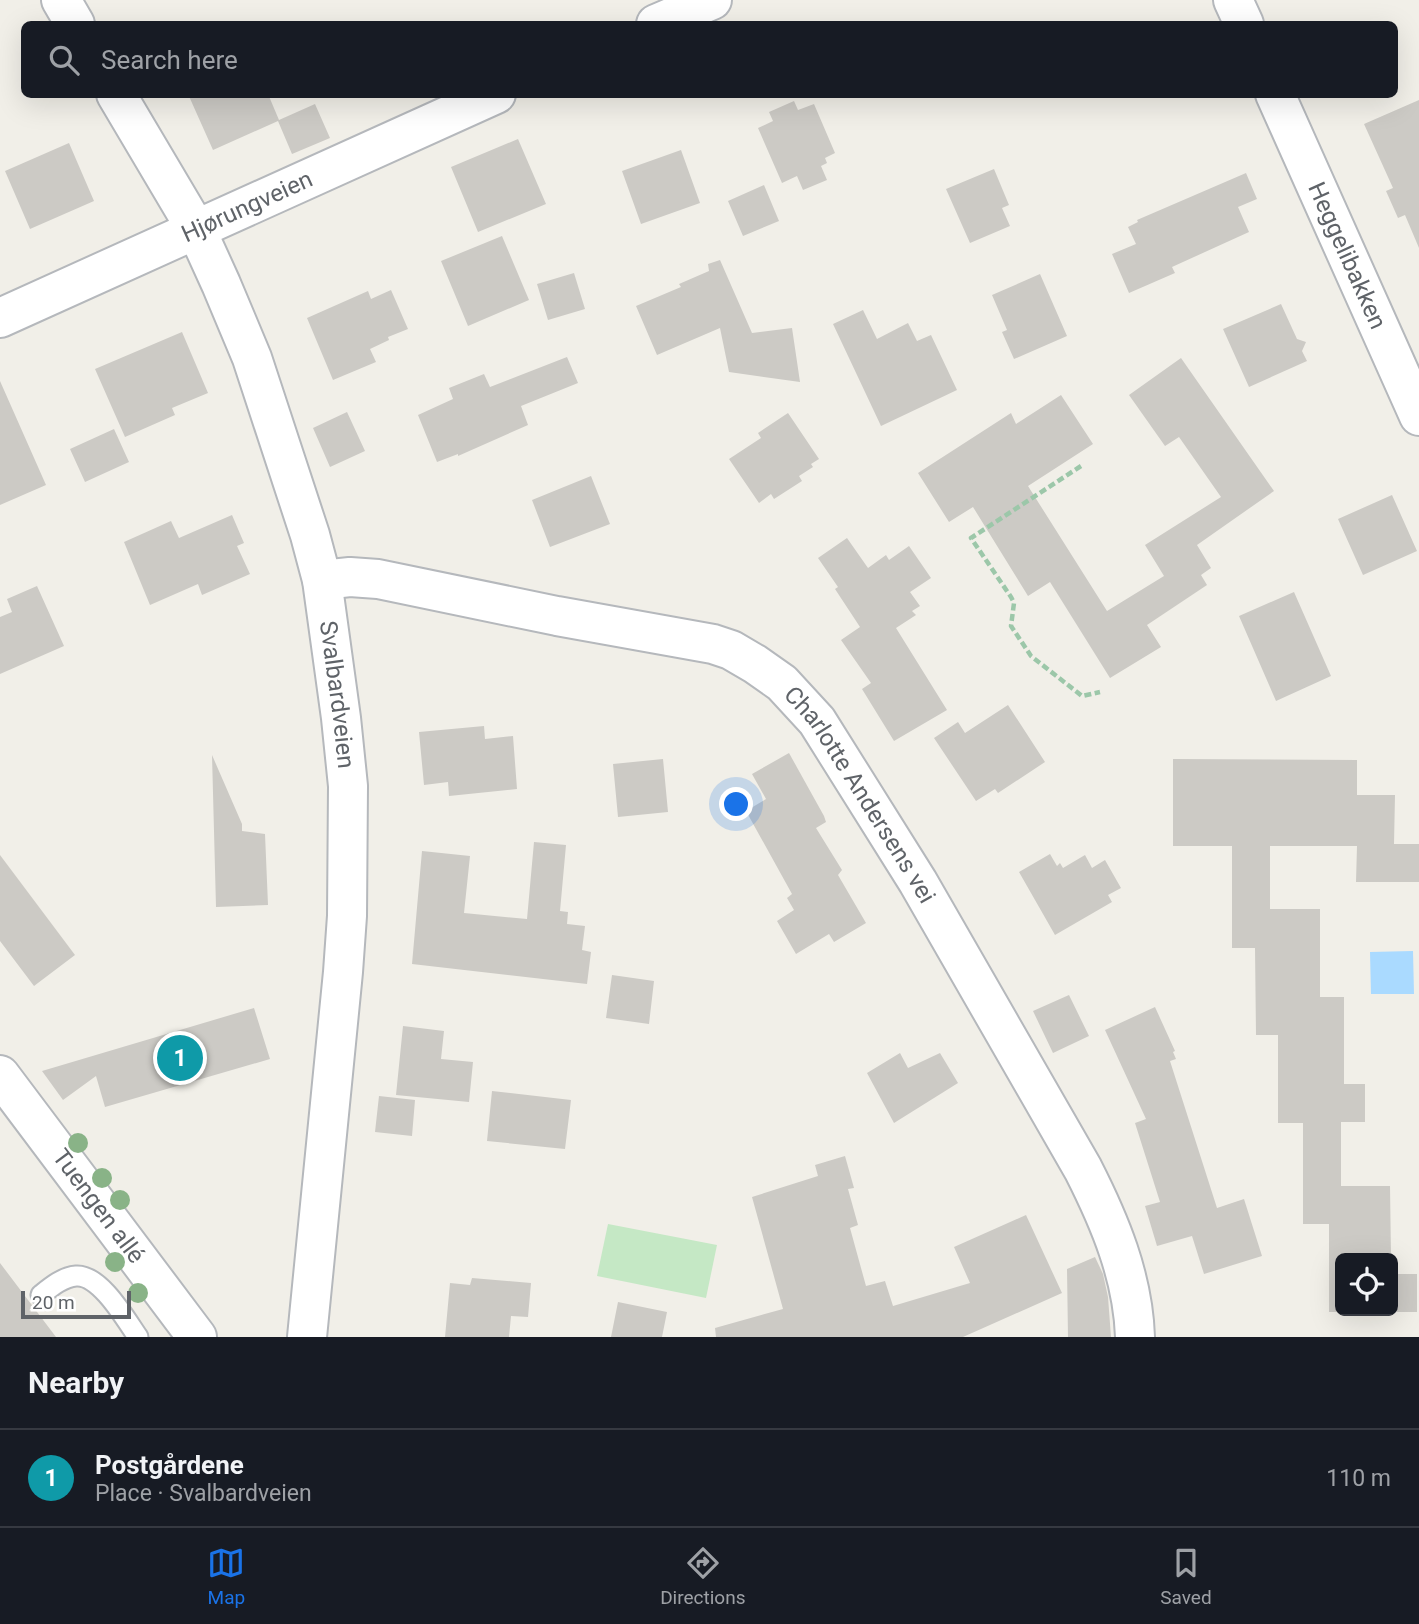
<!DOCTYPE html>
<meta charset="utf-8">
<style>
body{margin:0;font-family:Roboto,sans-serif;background:#242831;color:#f1f3f6}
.controls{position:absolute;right:21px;bottom:21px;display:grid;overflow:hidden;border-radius:10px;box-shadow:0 7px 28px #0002}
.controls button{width:63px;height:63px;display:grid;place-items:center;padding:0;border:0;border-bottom:2px solid #363941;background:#171b24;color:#f1f3f6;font:35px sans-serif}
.scale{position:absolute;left:21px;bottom:18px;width:110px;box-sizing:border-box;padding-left:7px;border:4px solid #5f6368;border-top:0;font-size:19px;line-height:24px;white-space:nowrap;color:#5f6368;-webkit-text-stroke:5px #fff;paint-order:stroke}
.you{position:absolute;left:737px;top:805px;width:24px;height:24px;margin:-18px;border:5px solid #fff;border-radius:50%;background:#1a73e8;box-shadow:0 0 0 10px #1a73e833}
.badge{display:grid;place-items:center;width:46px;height:46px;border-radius:50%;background:#1a73e8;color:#fff;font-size:23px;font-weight:700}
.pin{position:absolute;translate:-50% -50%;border:4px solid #fff;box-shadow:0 2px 7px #0006}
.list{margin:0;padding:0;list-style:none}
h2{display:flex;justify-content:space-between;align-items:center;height:91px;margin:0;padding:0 28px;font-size:30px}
h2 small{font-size:23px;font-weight:400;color:#9ea1a6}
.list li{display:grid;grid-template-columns:46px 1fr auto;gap:21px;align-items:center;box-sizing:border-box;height:98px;padding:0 28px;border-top:2px solid #363941}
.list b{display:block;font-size:26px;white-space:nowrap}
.list p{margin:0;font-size:23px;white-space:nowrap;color:#9ea1a6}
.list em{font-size:23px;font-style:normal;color:#9ea1a6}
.icon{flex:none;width:38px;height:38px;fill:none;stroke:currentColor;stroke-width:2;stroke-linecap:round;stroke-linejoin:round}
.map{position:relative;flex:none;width:1419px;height:1337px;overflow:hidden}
.search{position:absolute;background:#171b24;box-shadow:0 7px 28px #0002;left:21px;right:21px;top:21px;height:77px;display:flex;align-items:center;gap:18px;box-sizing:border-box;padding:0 24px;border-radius:10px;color:#9ea1a6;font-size:26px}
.sheet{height:189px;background:#171b24}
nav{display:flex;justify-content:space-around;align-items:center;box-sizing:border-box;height:98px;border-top:2px solid #363941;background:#171b24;font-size:19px;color:#9ea1a6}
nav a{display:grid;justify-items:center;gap:4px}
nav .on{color:#1a73e8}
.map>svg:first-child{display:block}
</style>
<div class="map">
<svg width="1419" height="1337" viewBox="0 0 1419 1337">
<rect width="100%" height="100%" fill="#f1efe8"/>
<path fill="#c5e8c5" d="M 608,1224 L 717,1245 L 706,1298 L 597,1276 Z"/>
<path fill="#aadaff" d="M 1413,951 L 1414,994 L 1371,994 L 1370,952 Z"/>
<path fill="#cccac5" d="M 188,94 L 268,94 L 279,120 L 315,104 L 330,138 L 292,154 L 278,121 L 213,150 Z
M 1419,100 L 1419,248 L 1405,215 L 1398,218 L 1386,191 L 1393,188 L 1364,124 Z
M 794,101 L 798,110 L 814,104 L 835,153 L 825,158 L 827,163 L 821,166 L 827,180 L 803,190 L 797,176 L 782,183 L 758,128 L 773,121 L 769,112 Z
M 518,139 L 546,204 L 478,232 L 451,167 Z
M 69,143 L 94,201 L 30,229 L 5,171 Z
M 681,150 L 700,203 L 641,224 L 622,171 Z
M 994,169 L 1009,205 L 1002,208 L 1010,226 L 970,243 L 946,189 Z
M 1246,173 L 1257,199 L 1238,207 L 1249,232 L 1172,267 L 1175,273 L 1129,293 L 1112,254 L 1136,244 L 1128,227 L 1138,222 L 1137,220 Z
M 764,185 L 779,221 L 743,236 L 728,201 Z
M 502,236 L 529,300 L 468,326 L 441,261 Z
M 720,260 L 752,333 L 792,328 L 800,382 L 729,372 L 720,328 L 657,355 L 636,306 L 681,287 L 679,284 L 709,271 L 708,264 Z
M 574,273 L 585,309 L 548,320 L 537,284 Z
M 1040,274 L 1067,336 L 1014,359 L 1002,332 L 1007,330 L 992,295 Z
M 391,290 L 408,329 L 388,337 L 389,340 L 370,349 L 376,362 L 333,380 L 307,318 L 368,291 L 371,299 Z
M 1281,304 L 1297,339 L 1306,342 L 1302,351 L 1307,361 L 1249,387 L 1223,329 Z
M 863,310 L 877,339 L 908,323 L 917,341 L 931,335 L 957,390 L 881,426 L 833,324 Z
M 182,332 L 208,393 L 172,408 L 175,415 L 125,437 L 95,369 Z
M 567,357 L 578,383 L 521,406 L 528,425 L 458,456 L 458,454 L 437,462 L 418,415 L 453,399 L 449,388 L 484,374 L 490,387 Z
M 1181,358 L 1274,491 L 1197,545 L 1211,568 L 1201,575 L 1207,585 L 1147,625 L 1161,647 L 1110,678 L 1050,582 L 1028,596 L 973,507 L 949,522 L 918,473 L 1011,413 L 1016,424 L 1061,395 L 1093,444 L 1028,486 L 1107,611 L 1164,576 L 1145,545 L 1221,497 L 1179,437 L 1165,446 L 1129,395 Z
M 0,381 L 46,485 L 0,505 Z
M 347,412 L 365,451 L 330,467 L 313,428 Z
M 788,413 L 819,459 L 811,464 L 813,467 L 799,476 L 802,481 L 774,499 L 771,494 L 759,503 L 729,459 L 761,438 L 758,433 Z
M 114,429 L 129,462 L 85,482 L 70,449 Z
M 591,476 L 610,524 L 550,547 L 532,500 Z
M 1392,495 L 1417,551 L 1363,575 L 1338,519 Z
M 232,515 L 244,543 L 237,546 L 250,574 L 202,595 L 198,584 L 150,605 L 124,542 L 171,521 L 179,538 Z
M 847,538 L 868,568 L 886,555 L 889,560 L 909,546 L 931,578 L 910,592 L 920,606 L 912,611 L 916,615 L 896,628 L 947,710 L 894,741 L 862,689 L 871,683 L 841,640 L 860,627 L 835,589 L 838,587 L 818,558 Z
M 37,586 L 64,646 L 0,674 L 0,617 L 12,612 L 7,599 Z
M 1294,592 L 1331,676 L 1276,701 L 1239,616 Z
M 1008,705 L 1045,762 L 998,793 L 995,789 L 976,801 L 934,738 L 958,722 L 965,733 Z
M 484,726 L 485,739 L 513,736 L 517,789 L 449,796 L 448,782 L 424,785 L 419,732 Z
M 789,753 L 824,816 L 826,822 L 816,828 L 842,870 L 838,875 L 866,923 L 834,942 L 829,934 L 796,954 L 777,921 L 794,910 L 787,898 L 792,894 L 746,811 L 766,799 L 752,774 Z
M 212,755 L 242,824 L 242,831 L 265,834 L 268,905 L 216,907 Z
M 663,759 L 668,812 L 618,817 L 613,764 Z
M 1173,759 L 1357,760 L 1357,795 L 1395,795 L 1394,844 L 1419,844 L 1419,882 L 1356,882 L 1357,846 L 1270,846 L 1270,909 L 1320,909 L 1320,997 L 1344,997 L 1344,1084 L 1365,1084 L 1365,1122 L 1341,1122 L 1341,1186 L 1390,1186 L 1391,1258 L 1340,1258 L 1340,1311 L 1393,1311 L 1393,1274 L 1417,1274 L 1417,1312 L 1329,1312 L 1329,1224 L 1303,1224 L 1303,1123 L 1278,1123 L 1278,1035 L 1256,1035 L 1255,948 L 1232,948 L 1232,846 L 1173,846 Z
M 534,842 L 566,845 L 560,911 L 568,912 L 567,924 L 585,926 L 582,950 L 591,952 L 587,984 L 412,964 L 422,851 L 470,856 L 464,913 L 527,919 Z
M 1050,854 L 1057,866 L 1060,863 L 1063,868 L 1085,855 L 1092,868 L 1105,860 L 1121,888 L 1108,895 L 1112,902 L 1055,935 L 1019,872 Z
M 0,855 L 75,955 L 34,986 L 0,941 Z
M 612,975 L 654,981 L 649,1024 L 606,1018 Z
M 1069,995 L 1089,1036 L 1053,1053 L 1033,1011 Z
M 1155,1007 L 1175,1051 L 1173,1052 L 1176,1059 L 1170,1061 L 1217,1208 L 1244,1199 L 1262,1256 L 1204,1274 L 1192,1236 L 1157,1246 L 1145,1206 L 1160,1202 L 1135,1123 L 1146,1119 L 1105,1030 Z
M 254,1008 L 270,1059 L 105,1107 L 96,1076 L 63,1100 L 42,1071 Z
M 403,1026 L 444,1031 L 441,1059 L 473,1062 L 469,1102 L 396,1095 Z
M 900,1053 L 908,1068 L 940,1053 L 958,1083 L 894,1123 L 867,1073 Z
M 492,1091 L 571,1100 L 565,1149 L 487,1141 Z
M 379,1096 L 415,1100 L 412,1136 L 375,1132 Z
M 845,1156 L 854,1188 L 848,1189 L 858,1225 L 850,1228 L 866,1286 L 885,1281 L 893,1306 L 970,1283 L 954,1247 L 1026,1215 L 1062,1293 L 963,1337 L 716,1337 L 715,1328 L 783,1309 L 752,1197 L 818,1176 L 815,1165 Z
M 1095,1257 L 1103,1274 L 1108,1297 L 1111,1337 L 1068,1337 L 1067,1269 Z
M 0,1263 L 56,1337 L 0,1337 Z
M 472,1278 L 531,1283 L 528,1317 L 511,1316 L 509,1337 L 445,1337 L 450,1283 L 470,1285 Z
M 618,1302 L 667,1312 L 662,1337 L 611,1337 Z"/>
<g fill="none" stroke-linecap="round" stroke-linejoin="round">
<g stroke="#b5b8bc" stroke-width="23">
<path id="lane" d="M 41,1295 C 51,1287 63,1277 76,1276 C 100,1274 126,1320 138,1337"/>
</g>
<g stroke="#b5b8bc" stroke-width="42">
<g id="street">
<path d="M 61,0 L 75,24"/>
<path d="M 1233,0 L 1244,24"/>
<path d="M 656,24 L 712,0"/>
<path id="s1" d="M 116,94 L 196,229 L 221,284 L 252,358 L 310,535 L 322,580 L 341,718 L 348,786 L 347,916 L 343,972 L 307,1337"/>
<path id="s2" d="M 1275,94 L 1419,416"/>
<path id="s3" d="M 0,318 L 496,94"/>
<path id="s4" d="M 322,580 L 350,577 L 378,579 L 557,616 L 713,644 L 731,650 L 755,664 L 782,683 L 817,721 L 918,882 L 1083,1169 C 1110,1222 1133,1277 1135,1337"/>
<path id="s5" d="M 0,1075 L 197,1337"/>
</g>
</g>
<path stroke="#9cc7a9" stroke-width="4.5" stroke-dasharray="7 3.5" stroke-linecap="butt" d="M 1081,466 L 971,538 L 1011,597 L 1014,603 L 1011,626 L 1031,656 L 1082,696 L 1100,692"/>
<use href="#lane" stroke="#fff" stroke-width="19"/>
<use href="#street" stroke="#fff" stroke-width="38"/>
</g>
<g fill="#89b387">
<circle cx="78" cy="1143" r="10"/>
<circle cx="102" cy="1178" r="10"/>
<circle cx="120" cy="1200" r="10"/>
<circle cx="115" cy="1262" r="10"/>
<circle cx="138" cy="1293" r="10"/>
</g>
<g text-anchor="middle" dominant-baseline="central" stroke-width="5" stroke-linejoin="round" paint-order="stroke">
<g font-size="24" fill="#5f6368" stroke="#fff">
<text stroke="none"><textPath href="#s3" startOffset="271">Hjørungveien</textPath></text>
<text stroke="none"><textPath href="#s2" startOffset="177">Heggelibakken</textPath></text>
<text stroke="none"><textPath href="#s1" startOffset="646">Svalbardveien</textPath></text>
<text stroke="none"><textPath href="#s4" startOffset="614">Charlotte Andersens vei</textPath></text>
<text stroke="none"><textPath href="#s5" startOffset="164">Tuengen allé</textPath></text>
</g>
</g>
</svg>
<div class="controls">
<button><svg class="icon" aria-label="locate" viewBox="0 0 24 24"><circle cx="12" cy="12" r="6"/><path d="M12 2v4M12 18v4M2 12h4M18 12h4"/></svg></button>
</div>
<div class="scale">20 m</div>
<div class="you"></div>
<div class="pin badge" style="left:180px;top:1058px;background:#0f9aa8">1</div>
<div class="search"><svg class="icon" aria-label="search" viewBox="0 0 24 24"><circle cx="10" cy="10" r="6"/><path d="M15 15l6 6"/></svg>Search here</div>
</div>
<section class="sheet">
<h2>Nearby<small></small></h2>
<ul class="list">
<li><span class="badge" style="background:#0f9aa8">1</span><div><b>Postgårdene</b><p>Place · Svalbardveien</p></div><em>110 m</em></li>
</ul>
</section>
<nav>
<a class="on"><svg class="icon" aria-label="map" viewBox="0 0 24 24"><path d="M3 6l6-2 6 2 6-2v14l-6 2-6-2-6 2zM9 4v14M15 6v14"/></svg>Map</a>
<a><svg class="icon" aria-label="directions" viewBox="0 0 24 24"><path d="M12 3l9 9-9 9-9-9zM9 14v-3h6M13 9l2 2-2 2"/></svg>Directions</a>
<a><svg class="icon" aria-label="saved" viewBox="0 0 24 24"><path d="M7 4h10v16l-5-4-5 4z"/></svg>Saved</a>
</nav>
